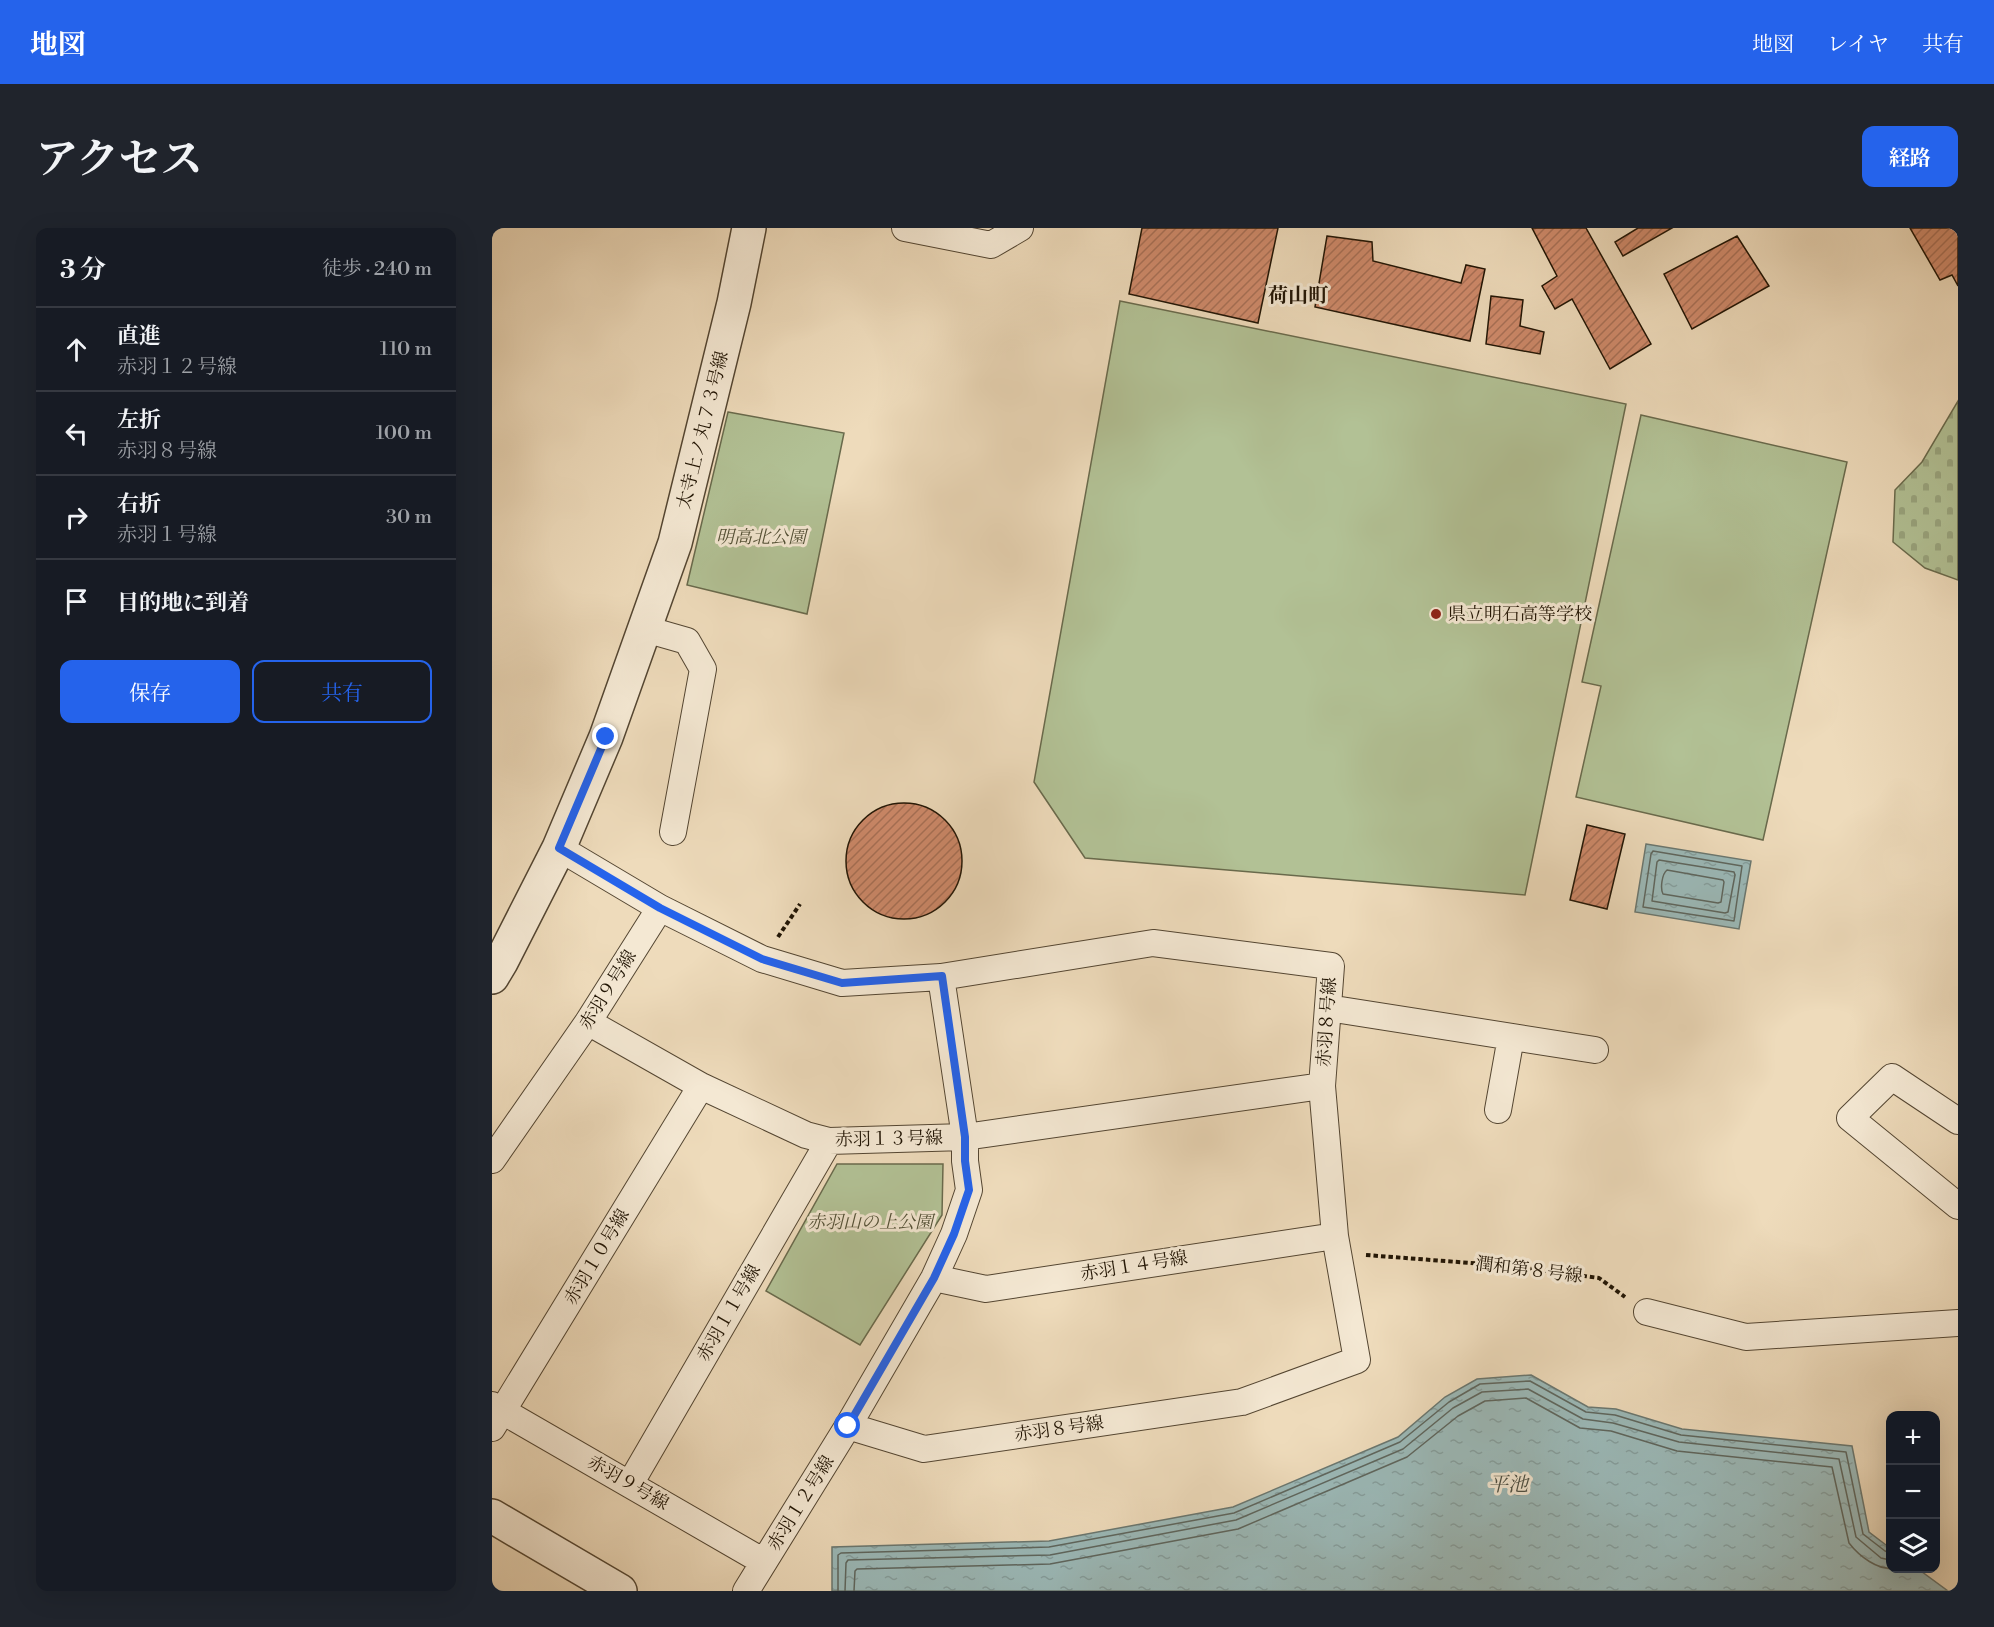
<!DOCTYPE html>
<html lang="ja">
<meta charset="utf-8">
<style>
body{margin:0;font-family:"Libre Bodoni","Noto Serif JP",serif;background:#20242c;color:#f1f3f6}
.controls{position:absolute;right:18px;bottom:18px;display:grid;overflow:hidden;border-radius:12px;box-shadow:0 6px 24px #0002}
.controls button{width:54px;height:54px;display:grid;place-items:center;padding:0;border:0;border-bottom:2px solid #363941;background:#171b24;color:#f1f3f6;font:30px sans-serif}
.stop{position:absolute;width:18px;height:18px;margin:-14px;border:4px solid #2563eb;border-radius:50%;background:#fff}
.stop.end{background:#2563eb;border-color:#fff;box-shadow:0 2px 6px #0008}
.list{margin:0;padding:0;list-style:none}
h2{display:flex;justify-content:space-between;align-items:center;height:78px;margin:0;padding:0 24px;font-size:26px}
h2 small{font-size:20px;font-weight:400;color:#9ea1a6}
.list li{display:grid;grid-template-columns:39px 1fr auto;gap:18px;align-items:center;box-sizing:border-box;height:84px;padding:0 24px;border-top:2px solid #363941}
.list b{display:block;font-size:22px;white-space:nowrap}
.list p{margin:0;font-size:20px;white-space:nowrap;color:#9ea1a6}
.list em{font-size:20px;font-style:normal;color:#9ea1a6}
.actions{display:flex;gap:12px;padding:18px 24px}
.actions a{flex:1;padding:14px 0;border:2px solid #2563eb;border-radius:12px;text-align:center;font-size:21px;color:#2563eb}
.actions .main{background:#2563eb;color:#fff}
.icon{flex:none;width:33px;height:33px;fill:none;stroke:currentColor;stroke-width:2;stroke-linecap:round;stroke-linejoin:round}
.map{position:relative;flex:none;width:1466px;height:1363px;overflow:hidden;border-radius:12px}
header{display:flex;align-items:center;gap:36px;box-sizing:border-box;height:84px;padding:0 30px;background:#2563eb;color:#fff}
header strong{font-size:28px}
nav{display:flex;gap:33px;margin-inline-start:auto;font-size:21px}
.intro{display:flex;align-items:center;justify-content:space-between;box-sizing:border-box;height:144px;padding:0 36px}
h1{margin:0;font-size:42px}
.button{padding:15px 27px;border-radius:12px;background:#2563eb;color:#fff;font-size:21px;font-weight:700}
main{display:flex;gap:36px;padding:0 36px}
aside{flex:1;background:#171b24;border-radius:12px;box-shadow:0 6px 24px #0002}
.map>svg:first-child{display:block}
</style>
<header>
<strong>地図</strong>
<nav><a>地図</a><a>レイヤ</a><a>共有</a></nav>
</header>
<div class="intro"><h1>アクセス</h1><a class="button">経路</a></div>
<main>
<aside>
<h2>3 分<small>徒歩 · 240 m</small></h2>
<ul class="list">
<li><svg class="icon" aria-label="ahead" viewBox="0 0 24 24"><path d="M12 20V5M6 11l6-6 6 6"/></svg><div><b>直進</b><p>赤羽１２号線</p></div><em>110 m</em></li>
<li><svg class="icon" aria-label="left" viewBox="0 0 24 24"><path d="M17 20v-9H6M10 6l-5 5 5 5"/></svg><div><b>左折</b><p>赤羽８号線</p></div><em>100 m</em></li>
<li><svg class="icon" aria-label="right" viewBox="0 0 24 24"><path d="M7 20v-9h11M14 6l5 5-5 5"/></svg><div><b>右折</b><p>赤羽１号線</p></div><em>30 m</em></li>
<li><svg class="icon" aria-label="arrive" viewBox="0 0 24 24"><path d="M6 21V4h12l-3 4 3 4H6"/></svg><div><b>目的地に到着</b></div></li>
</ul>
<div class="actions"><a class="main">保存</a><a>共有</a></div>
</aside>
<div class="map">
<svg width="1466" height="1363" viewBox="0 0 1466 1363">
<defs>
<pattern id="cemetery-stones" width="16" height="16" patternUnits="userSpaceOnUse" patternTransform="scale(1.5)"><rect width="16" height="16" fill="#b2c195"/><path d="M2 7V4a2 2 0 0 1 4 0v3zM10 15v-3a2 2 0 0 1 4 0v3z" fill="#99a57f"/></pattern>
<pattern id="water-ripples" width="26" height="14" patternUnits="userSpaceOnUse" patternTransform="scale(1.5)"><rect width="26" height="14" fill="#9bb9b8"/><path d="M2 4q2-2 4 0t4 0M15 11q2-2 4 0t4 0" fill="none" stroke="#859e9d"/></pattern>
<pattern id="building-hatch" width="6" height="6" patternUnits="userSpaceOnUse" patternTransform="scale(1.5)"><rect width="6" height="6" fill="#cf8a6b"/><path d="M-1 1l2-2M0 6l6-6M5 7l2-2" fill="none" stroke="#a87056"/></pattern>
</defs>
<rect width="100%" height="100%" fill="#eedbbb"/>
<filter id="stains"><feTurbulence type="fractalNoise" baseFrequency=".00333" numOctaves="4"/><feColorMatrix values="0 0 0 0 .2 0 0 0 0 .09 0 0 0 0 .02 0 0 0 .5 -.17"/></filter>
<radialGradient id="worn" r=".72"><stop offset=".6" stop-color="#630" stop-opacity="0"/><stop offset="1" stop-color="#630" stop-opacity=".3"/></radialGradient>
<path fill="#b2c195" stroke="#696a4c" stroke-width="1.5" d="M 628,73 L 1134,176 L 1033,667 L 593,630 L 542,554 Z
M 236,184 L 352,205 L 315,386 L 195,357 Z
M 1149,187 L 1355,234 L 1271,612 L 1084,569 L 1109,458 L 1090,454 Z
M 345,936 L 451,936 L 450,987 L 368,1117 L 274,1063 Z"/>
<path fill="url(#cemetery-stones)" stroke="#696a4c" stroke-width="1.5" d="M 1466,173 L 1466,352 L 1433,340 L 1401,314 L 1403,262 L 1430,234 Z"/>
<path fill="url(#water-ripples)" stroke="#6a7770" stroke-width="1.5" d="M 1154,616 L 1259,633 L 1247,701 L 1143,684 Z
M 1039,1147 L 1096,1179 L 1124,1181 L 1190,1201 L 1360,1218 L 1377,1304 L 1398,1320 L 1398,1340 L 1426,1341 L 1456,1363 L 340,1363 L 340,1319 L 557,1313 L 741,1279 L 906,1209 L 953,1169 L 985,1151 Z"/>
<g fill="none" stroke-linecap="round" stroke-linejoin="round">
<path stroke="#5e665e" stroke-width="1.5" d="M 1161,623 L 1250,638 L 1242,693 L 1151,679 L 1159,626 Z
M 1167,632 L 1242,644 L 1243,647 L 1236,684 L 1233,685 L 1160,673 L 1165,634 Z
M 1175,642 L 1231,652 L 1232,654 L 1229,674 L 1226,675 L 1171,666 C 1168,660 1170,646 1175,642 Z
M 346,1363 L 346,1327 L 349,1325 L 557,1319 L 742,1285 L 908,1214 L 957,1174 L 988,1156 L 1038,1153 L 1094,1184 L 1123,1187 L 1189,1207 L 1354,1224 L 1371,1306 L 1393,1323 L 1398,1325
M 353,1363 L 354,1335 L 356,1332 L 558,1327 L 744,1292 L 911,1221 L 961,1180 L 990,1164 L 1036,1161 L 1091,1191 L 1121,1195 L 1187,1214 L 1347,1231 L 1364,1309 L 1389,1330 L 1398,1332
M 362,1363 L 363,1343 L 365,1341 L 558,1336 L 746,1301 L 915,1229 L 966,1188 L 993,1173 L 1034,1170 L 1088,1200 L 1119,1203 L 1185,1223 L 1340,1239 L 1357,1315 C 1367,1328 1386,1343 1403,1340"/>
</g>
<path fill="url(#building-hatch)" stroke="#201404" stroke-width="1.5" d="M 650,0 L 786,0 L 766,95 L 637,66 Z
M 1040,0 L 1094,0 L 1159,116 L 1118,141 L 1080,71 L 1063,81 L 1050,58 L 1065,48 Z
M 1146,0 L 1180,0 L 1131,28 L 1123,14 Z
M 1418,0 L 1466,0 L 1466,58 L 1460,47 L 1448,52 Z
M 835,8 L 880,14 L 881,33 L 969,55 L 974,37 L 993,41 L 978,113 L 823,79 Z
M 1245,8 L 1277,58 L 1200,101 L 1172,46 Z
M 999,68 L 1031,72 L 1028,98 L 1052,104 L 1048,126 L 994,116 Z
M354 633a58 58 0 1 1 116 0a58 58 0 1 1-116 0Z
M 1095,597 L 1133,606 L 1115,681 L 1078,672 Z"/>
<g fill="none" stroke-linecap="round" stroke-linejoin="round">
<g stroke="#544632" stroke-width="28">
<path id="minor" d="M 413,0 L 499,17 L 528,0
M 153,401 L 195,413 L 211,441 L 181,604
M 67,620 L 168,680 L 270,731 L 350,755 L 449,749 L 661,715 L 839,738 L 830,858 L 843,1008 L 865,1132 L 750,1174 L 432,1221 L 356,1198
M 836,780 L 1103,822
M 96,794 L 209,858 L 314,907 L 337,913 L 473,909 L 830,858
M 1006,882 L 1019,809
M 1466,893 L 1400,849 L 1358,890 L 1466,978
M 0,932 L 96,794 L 168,680
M 442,1050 L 494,1061 L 843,1008
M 1155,1084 L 1254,1109 L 1466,1095
M 0,1177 L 272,1334
M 0,1200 L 209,858
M 138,1256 L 337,913
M 254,1363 L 356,1198 L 442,1050 L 462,1006 L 477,962 L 473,933 L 473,909 L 449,749"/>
</g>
<g stroke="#544632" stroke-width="36">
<path id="tertiary" d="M 0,749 L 9,734 L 67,620 L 114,509 L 183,315 L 242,75 L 257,0
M 0,1288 L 128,1363"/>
</g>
<path stroke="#201404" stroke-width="4" stroke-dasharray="4.5 3" stroke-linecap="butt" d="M 286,709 L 308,676
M 874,1027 L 1018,1038 L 1107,1050 L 1133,1069"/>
<use href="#minor" stroke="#f4e8d3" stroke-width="26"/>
<use href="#tertiary" stroke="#f4e8d3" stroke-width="33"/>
</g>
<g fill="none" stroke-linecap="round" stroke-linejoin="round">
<path stroke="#2563eb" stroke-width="8" d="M 114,509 L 67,620 L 168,680 L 270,731 L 350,755 L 450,748 L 473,909 L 473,933 L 477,962 L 462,1006 L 442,1050 L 356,1198"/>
</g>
<circle fill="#8f2418" stroke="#f4e8d3" stroke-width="2" cx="944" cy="386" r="6"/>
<g text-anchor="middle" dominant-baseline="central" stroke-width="6" stroke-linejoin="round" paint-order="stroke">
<g font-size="18" fill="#201404" stroke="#f4e8d3">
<text transform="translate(211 202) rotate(-76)">太寺上ノ丸７３号線</text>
<text transform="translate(116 762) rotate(-58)">赤羽９号線</text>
<text transform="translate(835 794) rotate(-86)">赤羽８号線</text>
<text transform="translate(397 911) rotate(-1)">赤羽１３号線</text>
<text transform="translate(105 1029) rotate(-59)">赤羽１０号線</text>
<text transform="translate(642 1038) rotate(-9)">赤羽１４号線</text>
<text transform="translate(1037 1042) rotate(7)">潤和第８号線</text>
<text transform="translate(237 1085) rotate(-60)">赤羽１１号線</text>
<text transform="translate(567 1201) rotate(-8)">赤羽８号線</text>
<text transform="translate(136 1255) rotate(30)">赤羽９号線</text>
<text transform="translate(309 1275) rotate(-58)">赤羽１２号線</text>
</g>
<g font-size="18" font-style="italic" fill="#535137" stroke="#f4e8d3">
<text x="269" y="309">明高北公園</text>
<text x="378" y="994">赤羽山の上公園</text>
</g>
<g font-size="18" fill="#201404" stroke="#f4e8d3" text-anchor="start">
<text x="956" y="386">県立明石高等学校</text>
</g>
<g font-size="20" font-weight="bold" fill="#201404" stroke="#f4e8d3">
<text x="806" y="68">荷山町</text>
</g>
<g font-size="20" font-style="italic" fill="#4b4e43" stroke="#f4e8d3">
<text x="1016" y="1257">平池</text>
</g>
</g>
<rect width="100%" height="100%" filter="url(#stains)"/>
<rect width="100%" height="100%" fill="url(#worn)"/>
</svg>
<div class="controls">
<button>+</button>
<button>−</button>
<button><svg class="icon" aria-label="layers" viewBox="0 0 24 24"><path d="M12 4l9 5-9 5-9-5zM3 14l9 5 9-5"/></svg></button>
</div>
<div class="stop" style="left:356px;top:1198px"></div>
<div class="stop end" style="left:114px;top:509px"></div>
</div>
</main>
